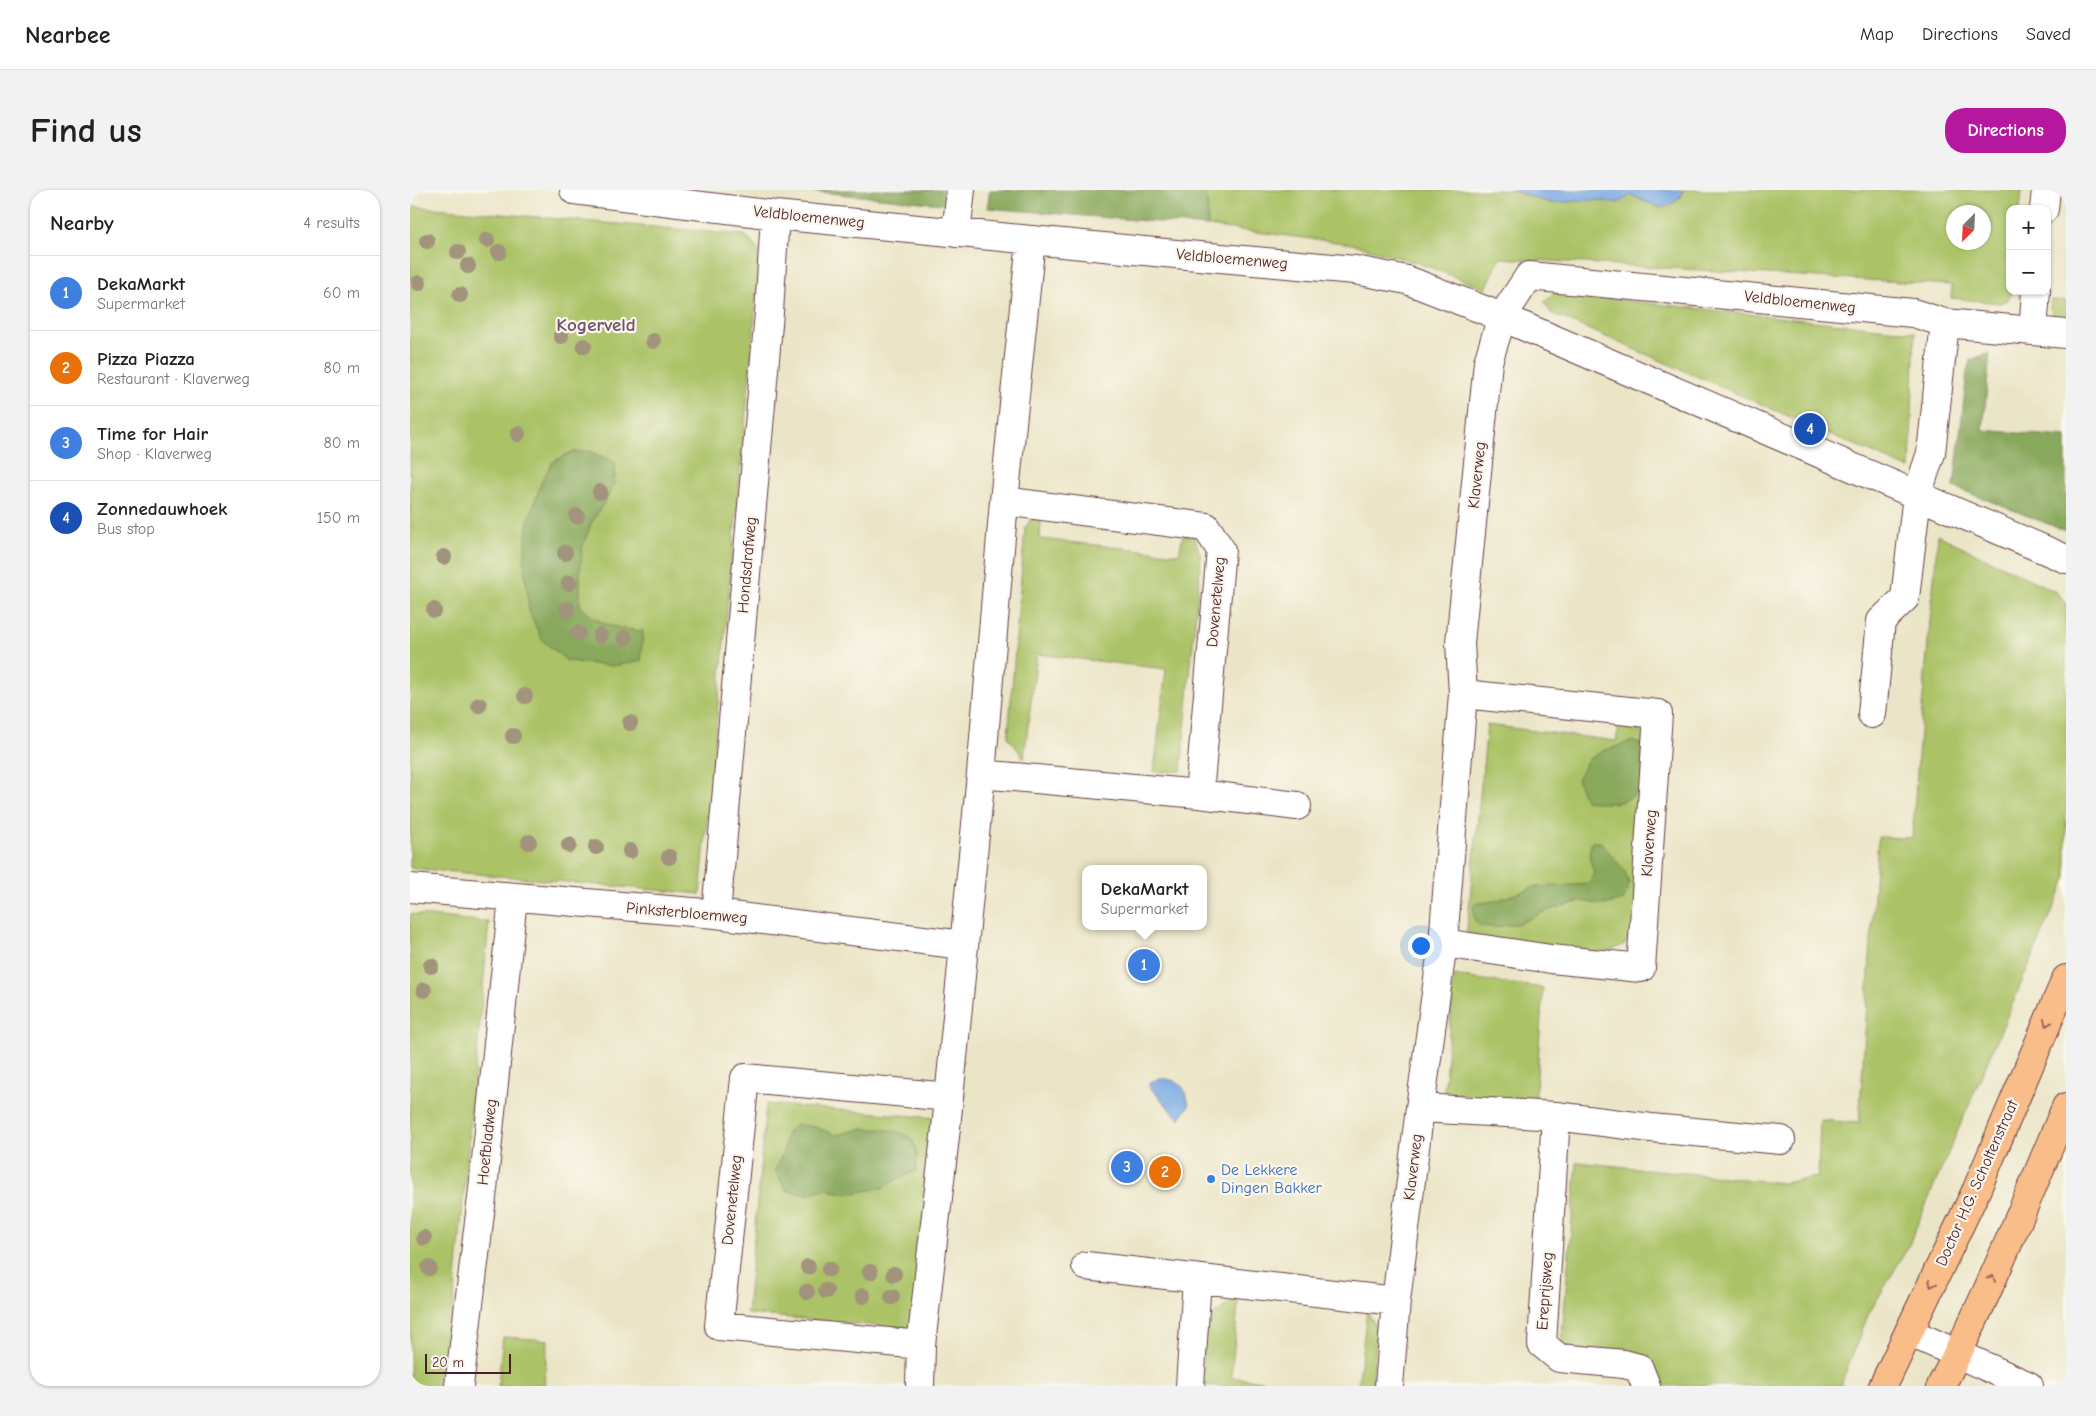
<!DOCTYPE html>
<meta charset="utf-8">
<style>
body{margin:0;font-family:"Comic Neue",sans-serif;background:#f2f2f2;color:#222}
.controls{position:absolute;right:15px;top:15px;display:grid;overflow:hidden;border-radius:10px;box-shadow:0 1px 4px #0004}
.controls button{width:45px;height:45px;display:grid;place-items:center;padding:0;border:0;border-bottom:1px solid #e0e0e0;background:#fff;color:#222;font:25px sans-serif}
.compass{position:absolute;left:1536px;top:15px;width:45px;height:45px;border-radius:50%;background:#fff;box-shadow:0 1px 4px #0004;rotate:204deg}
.scale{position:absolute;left:15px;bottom:12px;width:86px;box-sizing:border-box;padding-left:5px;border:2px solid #4a1f2b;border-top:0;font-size:14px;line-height:18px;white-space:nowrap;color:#4a1f2b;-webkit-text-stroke:4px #fbf7ec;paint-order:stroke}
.you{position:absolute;left:1010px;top:755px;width:18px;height:18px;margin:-12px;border:4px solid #fff;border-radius:50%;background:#1a73e8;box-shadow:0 0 0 8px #1a73e833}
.badge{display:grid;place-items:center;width:32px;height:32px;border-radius:50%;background:#b5179e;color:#fff;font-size:16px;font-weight:700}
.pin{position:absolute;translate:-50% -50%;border:2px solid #fff;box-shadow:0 1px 5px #0006}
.popup{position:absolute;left:672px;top:675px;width:125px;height:65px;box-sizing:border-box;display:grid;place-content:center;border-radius:10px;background:#fff;filter:drop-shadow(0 1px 4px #0005);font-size:16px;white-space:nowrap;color:#767676}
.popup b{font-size:19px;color:#222}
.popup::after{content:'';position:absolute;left:50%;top:100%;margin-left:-10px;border:10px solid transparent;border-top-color:#fff}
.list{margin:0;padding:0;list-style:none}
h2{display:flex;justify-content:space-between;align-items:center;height:65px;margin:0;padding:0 20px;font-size:21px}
h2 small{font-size:16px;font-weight:400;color:#767676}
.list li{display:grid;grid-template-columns:32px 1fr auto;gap:15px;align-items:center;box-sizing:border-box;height:75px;padding:0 20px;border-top:1px solid #e0e0e0}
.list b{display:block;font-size:19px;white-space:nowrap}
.list p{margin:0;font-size:16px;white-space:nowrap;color:#767676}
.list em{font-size:16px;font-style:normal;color:#767676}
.map{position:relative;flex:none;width:1656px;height:1196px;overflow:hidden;border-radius:20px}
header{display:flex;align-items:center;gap:30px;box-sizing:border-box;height:70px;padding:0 25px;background:#fff;border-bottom:1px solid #e0e0e0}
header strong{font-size:24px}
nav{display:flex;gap:28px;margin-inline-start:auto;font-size:18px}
.intro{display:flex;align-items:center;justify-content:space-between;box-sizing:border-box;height:120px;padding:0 30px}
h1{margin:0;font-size:35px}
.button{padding:12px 22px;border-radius:20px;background:#b5179e;color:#fff;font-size:18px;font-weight:700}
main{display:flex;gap:30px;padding:0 30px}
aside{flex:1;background:#fff;border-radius:20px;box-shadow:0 1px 4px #0004}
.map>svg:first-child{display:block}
</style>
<header>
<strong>Nearbee</strong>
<nav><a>Map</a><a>Directions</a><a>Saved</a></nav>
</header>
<div class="intro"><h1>Find us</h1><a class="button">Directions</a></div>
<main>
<aside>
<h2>Nearby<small>4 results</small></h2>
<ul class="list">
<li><span class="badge" style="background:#3f7fe0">1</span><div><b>DekaMarkt</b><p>Supermarket</p></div><em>60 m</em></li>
<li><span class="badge" style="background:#e8710a">2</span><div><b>Pizza Piazza</b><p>Restaurant · Klaverweg</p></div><em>80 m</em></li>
<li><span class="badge" style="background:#3f7fe0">3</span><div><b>Time for Hair</b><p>Shop · Klaverweg</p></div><em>80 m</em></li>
<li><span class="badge" style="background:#1a4fb4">4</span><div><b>Zonnedauwhoek</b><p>Bus stop</p></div><em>150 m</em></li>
</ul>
</aside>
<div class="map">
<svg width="1656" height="1196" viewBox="0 0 1656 1196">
<rect width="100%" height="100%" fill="#fbf7ec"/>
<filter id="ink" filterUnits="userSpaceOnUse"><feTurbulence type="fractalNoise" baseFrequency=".02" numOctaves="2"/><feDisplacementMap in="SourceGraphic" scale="10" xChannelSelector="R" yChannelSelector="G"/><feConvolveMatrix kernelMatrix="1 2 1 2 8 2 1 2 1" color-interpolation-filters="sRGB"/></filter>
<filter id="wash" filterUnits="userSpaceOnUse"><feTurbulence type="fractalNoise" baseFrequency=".0096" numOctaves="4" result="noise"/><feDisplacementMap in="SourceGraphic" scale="20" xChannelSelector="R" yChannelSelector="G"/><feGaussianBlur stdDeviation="1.12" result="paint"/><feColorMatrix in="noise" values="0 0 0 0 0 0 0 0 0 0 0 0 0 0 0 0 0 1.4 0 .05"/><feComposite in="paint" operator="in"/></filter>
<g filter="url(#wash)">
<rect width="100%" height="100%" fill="#ebe5c7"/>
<path fill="#abc266" stroke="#7a7048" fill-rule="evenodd" d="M 797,0 L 1099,0 L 1141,13 L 1186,10 L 1208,13 L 1220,5 L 1251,18 L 1270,8 L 1273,0 L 1612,0 L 1610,19 L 1600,19 L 1600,101 L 1603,101 L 1598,110 L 1589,113 L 1541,108 L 1542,95 L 1090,68 L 1076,99 L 1011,74 L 942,54 L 798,36 ZM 1544,22 L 1574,22 L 1574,52 L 1544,52 Z
M 0,16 L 335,45 L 349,61 L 344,138 L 290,704 L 0,678 Z
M 1145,103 L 1505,142 L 1500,279 L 1141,123 L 1134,112 Z
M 1641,110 L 1656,111 L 1656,130 L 1645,127 L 1640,119 Z
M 631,328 L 630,349 L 769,364 L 773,345 L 784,346 L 791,367 L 771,581 L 744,582 L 756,479 L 627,464 L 614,568 L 598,547 L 615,338 L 621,329 Z
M 1528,345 L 1646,402 L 1656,412 L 1656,689 L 1497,1059 L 1458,1125 L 1430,1196 L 1250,1196 L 1239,1166 L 1151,1158 L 1167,972 L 1373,993 L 1408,987 L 1410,930 L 1449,933 L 1468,647 L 1502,648 L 1511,528 Z
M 1210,530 L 1228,537 L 1240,558 L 1225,735 L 1215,754 L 1191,765 L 1056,749 L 1077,535 L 1206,551 Z
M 0,724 L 79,732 L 36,1196 L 0,1196 Z
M 1044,786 L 1133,798 L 1125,915 L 1034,902 Z
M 356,914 L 528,928 L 503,1139 L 337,1124 Z
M 829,1106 L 821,1187 L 889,1196 L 791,1196 L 795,1131 Z
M 957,1120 L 967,1140 L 962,1196 L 948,1196 Z
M 93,1147 L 138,1150 L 134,1196 L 88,1196 Z"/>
<path fill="#88a85b" stroke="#696443" d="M 388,0 L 543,0 L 541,15 Z
M 580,0 L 797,0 L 798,36 L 577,18 Z
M 1580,163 L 1573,240 L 1656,247 L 1656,341 L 1544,297 L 1557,182 L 1560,170 Z
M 180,261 L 206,273 L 204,296 L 181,334 L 172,358 L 170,384 L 170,416 C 189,435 206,439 233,441 L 231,471 L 203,476 L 157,471 L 132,450 L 119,421 L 114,373 L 117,335 L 132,290 L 143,272 L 161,262 Z
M 1223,551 L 1240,558 L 1237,597 C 1214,614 1202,616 1175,610 L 1167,589 L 1178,570 L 1193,561 Z
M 1182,652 L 1191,652 L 1215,682 L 1219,694 L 1214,710 L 1194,715 L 1171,711 L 1136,721 L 1110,733 L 1086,737 L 1071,736 L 1065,731 L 1063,723 L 1064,714 L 1085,711 L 1125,697 L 1179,694 L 1184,682 C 1180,671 1177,663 1182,652 Z
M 386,934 L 405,937 L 426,945 L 451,939 L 470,939 L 489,942 L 502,949 L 507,963 L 506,981 L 487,989 L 473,998 L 437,1004 L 415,999 L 395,1005 L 376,1000 L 365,980 L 373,962 L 377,943 Z"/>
<path fill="#79a9e3" stroke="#626487" d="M 1099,0 L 1273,0 C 1269,11 1262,15 1251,18 L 1221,5 L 1208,13 L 1186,10 L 1141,13 Z
M 749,888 C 769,890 776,895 779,916 L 769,929 L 738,895 Z"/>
</g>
<g filter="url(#ink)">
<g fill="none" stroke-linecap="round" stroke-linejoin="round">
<g stroke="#623d42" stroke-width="30">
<path id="minor" d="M 164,0 L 365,25 L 755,63 L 945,80 L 997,90 L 1092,127 L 1656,369
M 1634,19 L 1636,0
M 546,43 L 551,0
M 1535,133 L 1623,141 L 1626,101
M 1623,141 L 1656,144
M 594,311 L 796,337 L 811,360 L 789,604
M 571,584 L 789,604 L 887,616
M 0,698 L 306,724 L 553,755
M 306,724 L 359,123 L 365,25
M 1033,753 L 1141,769 L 1231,778 L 1248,524 L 1053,504
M 1010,918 L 1146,926 L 1241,938 L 1371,950
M 1146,926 L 1132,1154 L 1149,1168 L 1214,1174 L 1229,1178 L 1236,1196
M 676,1076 L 986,1111
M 1499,1142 L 1619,1196
M 511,1155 L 309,1136 L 335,888 L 539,907
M 49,1196 L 73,999 L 103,708
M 510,1196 L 511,1155 L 536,938 L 571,584 L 594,311 L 621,50
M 780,1196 L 787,1089
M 979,1196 L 986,1111 L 1010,918 L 1033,753 L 1053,504 L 1050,453 L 1078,172 L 1092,127 L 1119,86 L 1503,123 L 1535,133 L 1521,263 L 1507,305 L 1495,408 L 1471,431 L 1462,524"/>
</g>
<g stroke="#623d42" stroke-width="30">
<path id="major" d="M 1473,1196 L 1566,1001 L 1656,789
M 1531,1196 C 1578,1106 1616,1011 1656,917"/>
</g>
<use href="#minor" stroke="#fff" stroke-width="28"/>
<use href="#major" stroke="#f8bd89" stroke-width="28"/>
</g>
<g fill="#a2937b">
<circle cx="77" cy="50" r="8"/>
<circle cx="17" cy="51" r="8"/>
<circle cx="48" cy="62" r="8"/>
<circle cx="89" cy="62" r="8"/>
<circle cx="58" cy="76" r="8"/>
<circle cx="9" cy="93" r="8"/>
<circle cx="50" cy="105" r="8"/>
<circle cx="151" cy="146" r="8"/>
<circle cx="243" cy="151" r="8"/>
<circle cx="174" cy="156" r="8"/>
<circle cx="108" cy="244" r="8"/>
<circle cx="190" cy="302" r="8"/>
<circle cx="167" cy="326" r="8"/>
<circle cx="155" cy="363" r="8"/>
<circle cx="34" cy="367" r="8"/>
<circle cx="159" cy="393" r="8"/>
<circle cx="157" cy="419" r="8"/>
<circle cx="24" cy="420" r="8"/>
<circle cx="168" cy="443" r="8"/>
<circle cx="190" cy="446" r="8"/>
<circle cx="215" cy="448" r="8"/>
<circle cx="115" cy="506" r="8"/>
<circle cx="69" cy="515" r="8"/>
<circle cx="220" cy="533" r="8"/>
<circle cx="103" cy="546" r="8"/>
<circle cx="119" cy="652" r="8"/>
<circle cx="159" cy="655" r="8"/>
<circle cx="186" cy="657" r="8"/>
<circle cx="220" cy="661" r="8"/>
<circle cx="259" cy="667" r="8"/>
<circle cx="21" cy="776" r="8"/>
<circle cx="14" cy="800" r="8"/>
<circle cx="14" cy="1048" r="8"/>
<circle cx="398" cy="1077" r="8"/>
<circle cx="19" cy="1078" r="8"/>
<circle cx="419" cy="1079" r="8"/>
<circle cx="460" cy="1082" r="8"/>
<circle cx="484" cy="1084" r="8"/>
<circle cx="416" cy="1101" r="8"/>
<circle cx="397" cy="1102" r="8"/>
<circle cx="453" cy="1106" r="8"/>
<circle cx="482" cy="1107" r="8"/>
</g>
<defs><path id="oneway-chevron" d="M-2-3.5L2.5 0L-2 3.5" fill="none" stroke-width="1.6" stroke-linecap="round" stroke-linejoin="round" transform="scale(1.25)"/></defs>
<g stroke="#986655">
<use href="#oneway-chevron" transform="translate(1637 833) rotate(113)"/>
<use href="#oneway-chevron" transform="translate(1582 1088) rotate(-66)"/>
<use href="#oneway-chevron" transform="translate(1522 1094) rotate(115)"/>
</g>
</g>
<circle fill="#3f7fe0" stroke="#fbf7ec" stroke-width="2" cx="801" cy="989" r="5"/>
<g text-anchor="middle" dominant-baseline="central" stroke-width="4.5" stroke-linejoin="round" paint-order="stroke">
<g font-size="16" fill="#4a1f2b" stroke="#fbf7ec">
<text transform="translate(399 27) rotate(6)">Veldbloemenweg</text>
<text transform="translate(822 69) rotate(5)">Veldbloemenweg</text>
<text transform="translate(1390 112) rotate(6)">Veldbloemenweg</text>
<text transform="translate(1067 285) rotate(-84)">Klaverweg</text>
<text transform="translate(337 375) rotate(-85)">Hondsdrafweg</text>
<text transform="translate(806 412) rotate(-85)">Dovenetelweg</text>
<text transform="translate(1239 653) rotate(-86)">Klaverweg</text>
<text transform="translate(277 723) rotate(5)">Pinksterbloemweg</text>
<text transform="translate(77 952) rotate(-84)">Hoefbladweg</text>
<text transform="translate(1003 977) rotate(-83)">Klaverweg</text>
<text transform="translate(1567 993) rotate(-66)">Doctor H.G. Scholtenstraat</text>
<text transform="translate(322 1010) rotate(-84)">Dovenetelweg</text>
<text transform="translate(1135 1101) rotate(-86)">Ereprijsweg</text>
</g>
<g font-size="16" fill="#366cbe" stroke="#fbf7ec" text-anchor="start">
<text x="811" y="980">De Lekkere<tspan x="811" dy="18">Dingen Bakker</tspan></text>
</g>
<g font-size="19" font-weight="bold" fill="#715270" stroke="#fbf7ec">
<text x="186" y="135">Kogerveld</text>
</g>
</g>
</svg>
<div class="controls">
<button>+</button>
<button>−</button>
</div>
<svg class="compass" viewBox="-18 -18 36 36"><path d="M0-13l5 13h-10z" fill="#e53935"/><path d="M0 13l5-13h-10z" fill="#767676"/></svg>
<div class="scale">20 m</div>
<div class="you"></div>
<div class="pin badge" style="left:734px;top:775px;background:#3f7fe0">1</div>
<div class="popup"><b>DekaMarkt</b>Supermarket</div>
<div class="pin badge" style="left:755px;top:982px;background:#e8710a">2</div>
<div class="pin badge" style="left:717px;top:977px;background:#3f7fe0">3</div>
<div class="pin badge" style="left:1400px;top:239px;background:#1a4fb4">4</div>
</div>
</main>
